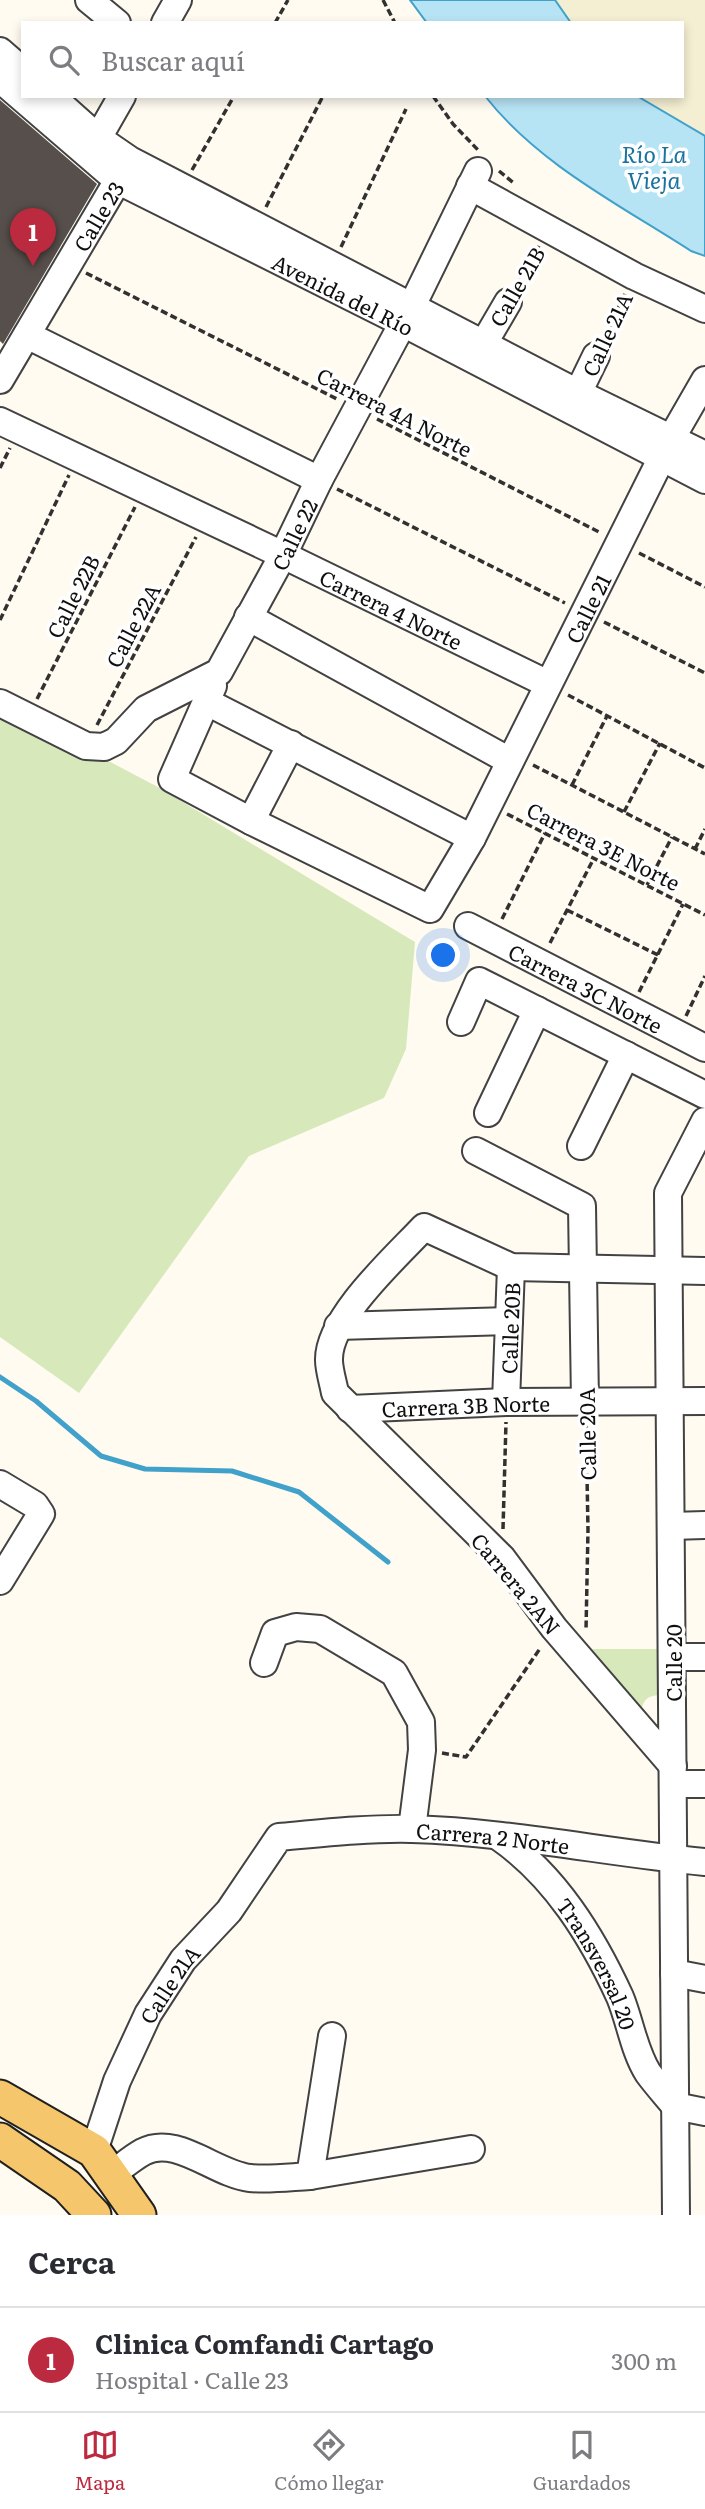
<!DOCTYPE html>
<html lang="es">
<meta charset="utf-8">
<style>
body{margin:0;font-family:Literata,serif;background:#f7f7f7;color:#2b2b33}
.you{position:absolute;left:444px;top:956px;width:24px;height:24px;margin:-18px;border:5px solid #fff;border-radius:50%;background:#1a73e8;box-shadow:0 0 0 10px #1a73e833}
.badge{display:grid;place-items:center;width:46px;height:46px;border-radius:50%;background:#bc2a3f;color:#fff;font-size:23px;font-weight:700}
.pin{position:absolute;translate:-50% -58px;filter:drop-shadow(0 2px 4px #0008)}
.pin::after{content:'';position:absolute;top:37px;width:24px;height:21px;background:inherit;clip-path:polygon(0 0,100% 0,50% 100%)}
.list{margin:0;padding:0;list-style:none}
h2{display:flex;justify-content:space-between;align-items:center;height:91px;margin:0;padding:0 28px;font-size:30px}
h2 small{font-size:23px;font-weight:400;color:#7c7c81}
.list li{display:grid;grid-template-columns:46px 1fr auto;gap:21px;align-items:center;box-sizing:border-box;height:105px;padding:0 28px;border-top:2px solid #e1e1e2}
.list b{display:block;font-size:26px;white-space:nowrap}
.list p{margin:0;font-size:23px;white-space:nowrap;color:#7c7c81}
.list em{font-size:23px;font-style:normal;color:#7c7c81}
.icon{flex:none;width:38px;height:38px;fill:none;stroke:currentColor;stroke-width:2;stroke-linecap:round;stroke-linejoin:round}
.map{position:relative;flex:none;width:705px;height:2215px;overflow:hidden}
.search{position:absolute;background:#fff;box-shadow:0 4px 10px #0003;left:21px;right:21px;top:21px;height:77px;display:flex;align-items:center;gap:18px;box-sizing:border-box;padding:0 24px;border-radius:0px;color:#7c7c81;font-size:26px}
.sheet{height:196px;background:#fff}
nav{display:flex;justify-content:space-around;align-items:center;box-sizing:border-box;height:98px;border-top:2px solid #e1e1e2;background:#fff;font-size:19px;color:#7c7c81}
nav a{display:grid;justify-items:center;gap:4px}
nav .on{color:#bc2a3f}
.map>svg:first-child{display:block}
</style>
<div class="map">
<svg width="705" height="2215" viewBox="0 0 705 2215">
<rect width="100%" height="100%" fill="#fffbf1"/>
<path fill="#f4eed2" d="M 555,0 L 705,0 L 705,136 L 637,96 L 682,96 L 682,23 L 571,23 Z"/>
<path fill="#d7e9bb" d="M 0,704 L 156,786 L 415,942 L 406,1049 L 384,1098 L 249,1156 L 79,1393 L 0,1337 Z
M 592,1649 L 665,1649 L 659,1695 C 648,1696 644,1699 641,1710 Z"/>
<path fill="#b7e4f5" stroke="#40a1ca" stroke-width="2" d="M 410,0 L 555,0 L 571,23 L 427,23 Z
M 485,96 L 637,96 L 705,136 L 705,256 L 691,251 C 620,205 538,164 485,96 Z"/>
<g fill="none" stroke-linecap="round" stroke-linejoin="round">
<path stroke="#40a1ca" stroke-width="5" d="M 0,1377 L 36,1401 L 101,1456 L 145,1469 L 232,1471 L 299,1492 L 388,1562"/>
</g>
<path fill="#574f4b" d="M 0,100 L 97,184 L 3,344 L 0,341 Z"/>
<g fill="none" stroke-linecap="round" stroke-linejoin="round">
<g stroke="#424242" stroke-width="30">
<g id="minor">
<path d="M 89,0 L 117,23"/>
<path d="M 165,23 L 178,0"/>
<path d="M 0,51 L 23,71"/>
<path id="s1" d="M 0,79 L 117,180 L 403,323 L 705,480"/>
<path d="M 51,96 L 98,138 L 130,160 L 578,393 L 705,455"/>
<path d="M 98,138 L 122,96"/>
<path d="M 470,186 L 634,276 L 705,309"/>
<path d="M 27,335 L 319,480"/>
<path d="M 484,343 L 508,302"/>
<path id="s2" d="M 0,380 L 127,165"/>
<path d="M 578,393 L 596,356"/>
<path id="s3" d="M 0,421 L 283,555 L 548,684"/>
<path d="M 248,617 L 510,761"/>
<path d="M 213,686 L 172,779 L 251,821 L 291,744"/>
<path d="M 207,702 L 472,838"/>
<path id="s4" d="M 0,703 L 86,746 L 104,747 L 116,741 L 146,709 L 219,672 L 283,555 L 319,480 L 412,306 L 478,171"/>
<path id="s5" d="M 251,821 L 430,909 L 472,838 L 671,439 L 705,380"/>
<path id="s6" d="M 468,926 L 705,1048"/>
<path d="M 461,1022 L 479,981 L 705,1095"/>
<path d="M 488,1113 L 537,1010"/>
<path d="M 581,1146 L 626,1055"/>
<path d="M 476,1151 L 582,1206 L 585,1401"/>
<path d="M 338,1326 L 509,1321"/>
<path id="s7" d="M 506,1402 L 511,1267"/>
<path id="s8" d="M 350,1409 L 506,1402 L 705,1401"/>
<path d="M 0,1484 L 35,1505 L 41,1514 L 0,1581"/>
<path d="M 671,1526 L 705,1525"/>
<path d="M 672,1657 L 705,1657"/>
<path d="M 264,1663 L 275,1633 L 296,1627 L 320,1629 L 394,1673 L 421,1722 L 422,1750 L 412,1829"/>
<path d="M 673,1766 L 554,1628 L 502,1558 L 335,1393 C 333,1382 329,1370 329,1360 C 328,1318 396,1257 424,1227 L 511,1267 L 705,1271"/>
<path d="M 673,1784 L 705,1784"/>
<path id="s9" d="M 499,1837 C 555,1876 592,1936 620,1997 C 630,2021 634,2051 648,2073 C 656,2084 666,2095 675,2106"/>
<path d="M 674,1973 L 705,1979"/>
<path d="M 675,2106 L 705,2112"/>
<path id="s10" d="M 94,2151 L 117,2081 L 148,2014 L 183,1960 L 229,1911 L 279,1837 C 323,1833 368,1828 412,1829 C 511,1832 608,1853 705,1862"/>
<path d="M 112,2174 C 122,2167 132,2158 143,2152 C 176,2134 215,2174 250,2178 C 269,2180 291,2177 310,2176 L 332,2036"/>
<path d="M 310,2176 L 471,2149"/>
<path d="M 676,2215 L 668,1193 L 705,1121"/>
</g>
</g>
<g stroke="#202020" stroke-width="37">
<path id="major" d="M 0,2097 L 94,2151 L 139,2215
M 0,2140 L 67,2186 L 94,2215"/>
</g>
<path stroke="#313131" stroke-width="3.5" stroke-dasharray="7 3.5" stroke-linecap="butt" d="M 383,0 L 395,23
M 275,23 L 288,0
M 433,96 L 453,124 L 479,151
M 192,170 L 234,96
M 499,171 L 515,184
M 266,207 L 323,96
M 341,247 L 406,109
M 86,273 L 339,400
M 517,285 L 539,246
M 604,338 L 625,294
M 377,419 L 601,533
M 0,468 L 10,448
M 337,489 L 565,603
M 639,553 L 705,587
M 0,620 L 69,475
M 604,622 L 705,673
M 568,695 L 705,768
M 37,699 L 135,507
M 97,725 L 196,537
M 533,765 L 705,854
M 572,785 L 607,716
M 624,812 L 660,743
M 507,814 L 705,915
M 695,849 L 705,829
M 647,885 L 672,837
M 567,910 L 658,955
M 502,919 L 545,833
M 550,943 L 594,858
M 639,992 L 683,904
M 686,1016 L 705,976
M 586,1421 L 588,1530 L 586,1630
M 503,1529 L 506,1422
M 442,1753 L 466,1757 L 541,1647"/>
<use href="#minor" stroke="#fff" stroke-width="26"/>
<use href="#major" stroke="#f5c66b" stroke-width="33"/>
</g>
<g text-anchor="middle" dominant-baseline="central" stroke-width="7" stroke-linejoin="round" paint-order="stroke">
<g font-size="21" fill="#0f0f0f" stroke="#fff">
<text stroke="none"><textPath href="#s2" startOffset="191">Calle 23</textPath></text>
<text transform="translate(516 286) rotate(-60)">Calle 21B</text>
<text stroke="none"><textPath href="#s1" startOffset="408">Avenida del Río</textPath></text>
<text transform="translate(606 334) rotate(-65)">Calle 21A</text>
<text transform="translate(395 411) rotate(27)">Carrera 4A Norte</text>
<text stroke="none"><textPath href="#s4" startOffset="410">Calle 22</textPath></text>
<text transform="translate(72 596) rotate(-63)">Calle 22B</text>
<text stroke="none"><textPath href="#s3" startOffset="434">Carrera 4 Norte</textPath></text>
<text stroke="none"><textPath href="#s5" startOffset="539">Calle 21</textPath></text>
<text transform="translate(132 625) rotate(-62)">Calle 22A</text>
<text transform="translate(604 845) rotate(27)">Carrera 3E Norte</text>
<text stroke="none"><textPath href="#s6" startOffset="133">Carrera 3C Norte</textPath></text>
<text stroke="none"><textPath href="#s7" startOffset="74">Calle 20B</textPath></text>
<text stroke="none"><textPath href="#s8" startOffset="116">Carrera 3B Norte</textPath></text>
<text transform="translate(586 1434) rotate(-91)">Calle 20A</text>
<text transform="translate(517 1583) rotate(50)">Carrera 2AN</text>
<text transform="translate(672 1663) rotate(-90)">Calle 20</text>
<text stroke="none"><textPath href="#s10" startOffset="583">Carrera 2 Norte</textPath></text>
<text stroke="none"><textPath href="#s9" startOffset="163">Transversal 20</textPath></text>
<text stroke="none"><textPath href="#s10" startOffset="184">Calle 21A</textPath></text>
</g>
<g font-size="23" font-style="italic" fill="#1a729f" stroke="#fff">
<text x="654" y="153">Río La<tspan x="654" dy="26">Vieja</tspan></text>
</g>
</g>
</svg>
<div class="you"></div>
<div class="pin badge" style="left:33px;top:266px">1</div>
<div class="search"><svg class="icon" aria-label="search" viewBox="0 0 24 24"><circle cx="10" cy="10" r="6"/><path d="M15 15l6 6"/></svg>Buscar aquí</div>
</div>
<section class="sheet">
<h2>Cerca<small></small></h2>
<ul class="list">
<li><span class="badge">1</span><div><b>Clinica Comfandi Cartago</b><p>Hospital · Calle 23</p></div><em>300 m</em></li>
</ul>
</section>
<nav>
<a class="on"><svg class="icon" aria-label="map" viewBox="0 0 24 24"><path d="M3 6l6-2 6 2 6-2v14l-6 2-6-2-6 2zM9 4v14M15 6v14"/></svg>Mapa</a>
<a><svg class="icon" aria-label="directions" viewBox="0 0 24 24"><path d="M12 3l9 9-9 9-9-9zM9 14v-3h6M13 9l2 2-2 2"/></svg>Cómo llegar</a>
<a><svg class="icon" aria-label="saved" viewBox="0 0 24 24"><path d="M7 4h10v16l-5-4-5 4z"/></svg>Guardados</a>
</nav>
